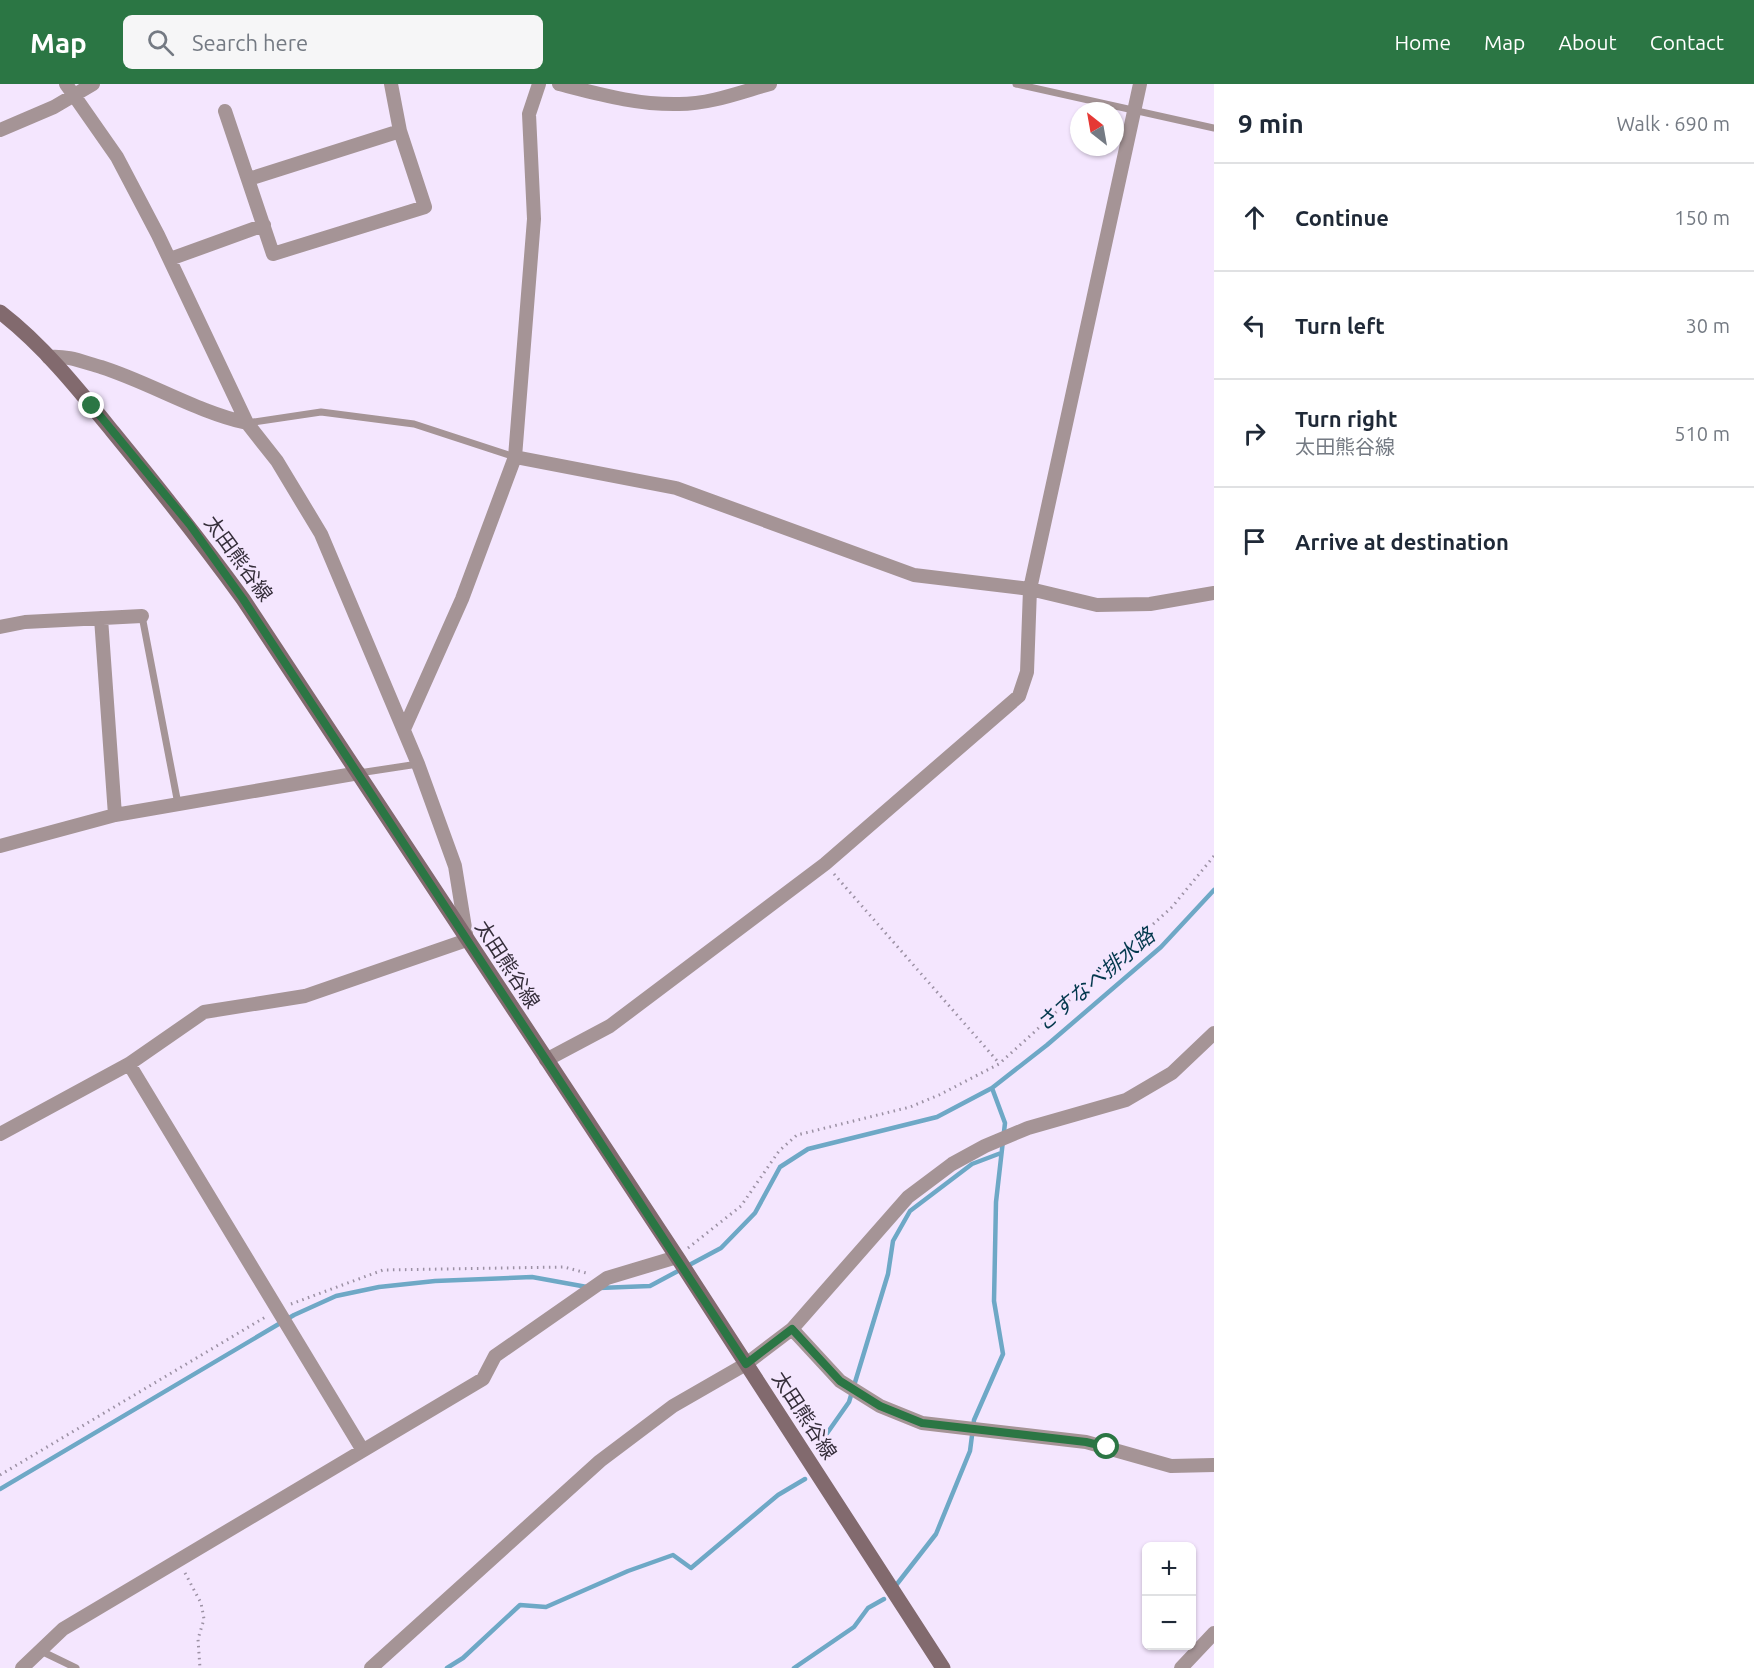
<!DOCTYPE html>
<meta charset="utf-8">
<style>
body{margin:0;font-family:Ubuntu,"Noto Sans JP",sans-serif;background:#f6f6f7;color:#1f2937}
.controls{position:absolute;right:18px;bottom:18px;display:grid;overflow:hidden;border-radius:9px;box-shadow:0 2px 4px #0004}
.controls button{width:54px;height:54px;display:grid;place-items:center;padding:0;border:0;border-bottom:2px solid #e0e1e3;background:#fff;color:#1f2937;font:30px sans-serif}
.compass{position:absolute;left:1070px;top:18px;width:54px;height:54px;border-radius:50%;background:#fff;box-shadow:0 2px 4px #0004;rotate:329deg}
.stop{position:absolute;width:18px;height:18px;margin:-14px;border:4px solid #2b7644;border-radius:50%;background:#fff}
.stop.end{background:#2b7644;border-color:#fff;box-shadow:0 2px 6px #0008}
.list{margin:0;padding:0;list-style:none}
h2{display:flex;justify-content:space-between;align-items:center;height:78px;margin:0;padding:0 24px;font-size:26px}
h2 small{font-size:20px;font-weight:400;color:#747a83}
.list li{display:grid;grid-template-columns:39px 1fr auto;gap:18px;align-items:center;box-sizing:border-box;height:108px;padding:0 24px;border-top:2px solid #e0e1e3}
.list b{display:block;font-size:22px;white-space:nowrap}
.list p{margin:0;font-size:20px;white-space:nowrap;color:#747a83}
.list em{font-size:20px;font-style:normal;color:#747a83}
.icon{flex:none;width:33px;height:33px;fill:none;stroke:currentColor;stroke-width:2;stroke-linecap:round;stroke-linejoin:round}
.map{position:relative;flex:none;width:1214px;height:1584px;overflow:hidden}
header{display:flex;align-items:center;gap:36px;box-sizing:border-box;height:84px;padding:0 30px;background:#2b7644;color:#fff}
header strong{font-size:28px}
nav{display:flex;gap:33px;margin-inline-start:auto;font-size:21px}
.search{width:420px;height:54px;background:#f6f6f7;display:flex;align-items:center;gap:15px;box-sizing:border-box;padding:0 21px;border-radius:9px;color:#747a83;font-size:22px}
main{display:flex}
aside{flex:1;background:#fff}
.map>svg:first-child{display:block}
</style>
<header>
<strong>Map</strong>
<div class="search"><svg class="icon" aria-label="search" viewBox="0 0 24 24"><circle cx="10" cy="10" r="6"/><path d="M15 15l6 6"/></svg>Search here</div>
<nav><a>Home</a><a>Map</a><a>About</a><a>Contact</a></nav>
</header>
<main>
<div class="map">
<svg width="1214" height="1584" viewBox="0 0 1214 1584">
<rect width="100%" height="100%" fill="#f4e6fe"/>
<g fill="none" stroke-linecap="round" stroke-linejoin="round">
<path stroke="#6ea8c6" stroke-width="4.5" d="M 599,1204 L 650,1202 L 721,1164 L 755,1129 L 780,1083 L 808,1065 L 937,1033 L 992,1004 L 1047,961 L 1161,863 L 1214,806
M 816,1365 L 849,1318 L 888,1190 L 893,1157 L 910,1127 L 972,1080 L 1001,1069
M 0,1405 L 294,1231 L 336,1212 L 379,1203 L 435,1197 L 532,1193 L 587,1203
M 897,1500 L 936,1450 L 970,1367 L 974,1336 L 1003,1270 L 994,1217 L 996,1118 L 1005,1039 L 992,1004
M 447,1584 L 463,1574 L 520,1521 L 546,1523 L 628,1487 L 673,1471 L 691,1484 L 778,1411 L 805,1395
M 794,1584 L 854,1543 L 868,1524 L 884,1515"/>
<path stroke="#9c91a4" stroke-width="3" stroke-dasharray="1.5 4.5" stroke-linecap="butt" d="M 834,790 L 999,979
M 688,1164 L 741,1122 L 779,1067 L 797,1051 L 910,1023 L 939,1011 L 999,980 L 1172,823 L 1214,772
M 291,1220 L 383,1186 L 564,1183 L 590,1190
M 0,1391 L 267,1232
M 185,1489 L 201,1519 L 204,1535 L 198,1555 L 200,1584"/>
<path stroke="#a59496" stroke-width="7" d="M 1016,0 L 1214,44
M 247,339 L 321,328 L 414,340 L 515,373
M 142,532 L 178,720
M 359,689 L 418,680
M 41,1567 L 76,1584"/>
<path stroke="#a59496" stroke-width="14" d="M 559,0 C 599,10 637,21 679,20 C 710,20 741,8 770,0
M 225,27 L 273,170 L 425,123 L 400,47 L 391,0
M 0,46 L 54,23 L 93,0
M 249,95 L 400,47
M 170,175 L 264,141
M 48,273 C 68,271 83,278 101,283 C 151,299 197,328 247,339
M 515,373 L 676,404 L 914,491 L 1030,505 L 1097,521 L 1150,520 L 1214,509
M 101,534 L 115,731
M 0,543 L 25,538 L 142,532
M 405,643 L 462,515 L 515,373 L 534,135 L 529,30 L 539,0
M 0,762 L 115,731 L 359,689
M 546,976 L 610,942 L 825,780 L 1019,612 L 1027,588 L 1030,505 L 1140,0
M 129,980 L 362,1365
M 0,1050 L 129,980 L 204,928 L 305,912 L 467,856 L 455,782 L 418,680 L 321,450 L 277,377 L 247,339 L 158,151 L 117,73 L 66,0
M 792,1245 L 840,1297 L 880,1322 L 922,1339 L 1086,1358 L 1171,1382 L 1214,1381
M 22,1584 L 63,1545 L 483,1295 L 495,1272 L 607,1194 L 677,1173
M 371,1584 L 600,1377 L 673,1322 L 746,1280 L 792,1245 L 908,1113 L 952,1080 L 985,1062 L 1028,1044 L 1126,1016 L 1172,989 L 1214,949
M 1181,1584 L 1214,1549"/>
<path stroke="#826a6e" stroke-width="15" d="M 0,228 C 43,261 79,306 113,348 C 158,403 201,457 243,515 L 679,1176 L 943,1584"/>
</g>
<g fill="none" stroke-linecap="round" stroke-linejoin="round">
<path stroke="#2b7644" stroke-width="8" d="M 92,322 L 190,441 L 243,515 L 746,1280 L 792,1245 L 840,1297 L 880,1322 L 922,1339 L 1086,1358 L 1107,1363"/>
</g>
<g text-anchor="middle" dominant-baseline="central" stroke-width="6" stroke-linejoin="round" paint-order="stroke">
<g font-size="20" fill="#352e3a" stroke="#f4e6fe">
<text transform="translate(239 474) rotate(54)">太田熊谷線</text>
<text transform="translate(508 880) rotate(57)">太田熊谷線</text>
<text transform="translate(805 1331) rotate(57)">太田熊谷線</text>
</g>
<g font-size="21" font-style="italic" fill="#03384d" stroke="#f4e6fe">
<text transform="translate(1095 895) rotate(-40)">さすなべ排水路</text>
</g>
</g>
</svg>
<div class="controls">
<button>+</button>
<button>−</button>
</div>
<svg class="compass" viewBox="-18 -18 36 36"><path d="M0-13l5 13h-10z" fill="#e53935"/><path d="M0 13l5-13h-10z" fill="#747a83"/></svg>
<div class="stop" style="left:1107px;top:1363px"></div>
<div class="stop end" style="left:92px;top:322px"></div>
</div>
<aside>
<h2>9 min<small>Walk · 690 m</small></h2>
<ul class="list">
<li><svg class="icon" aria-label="ahead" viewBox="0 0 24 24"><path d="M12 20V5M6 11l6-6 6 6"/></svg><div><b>Continue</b></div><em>150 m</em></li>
<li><svg class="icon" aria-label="left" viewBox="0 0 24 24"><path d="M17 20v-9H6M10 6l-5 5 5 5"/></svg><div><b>Turn left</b></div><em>30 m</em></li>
<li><svg class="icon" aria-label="right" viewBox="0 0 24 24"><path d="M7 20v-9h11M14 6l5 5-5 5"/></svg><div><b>Turn right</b><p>太田熊谷線</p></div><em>510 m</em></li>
<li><svg class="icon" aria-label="arrive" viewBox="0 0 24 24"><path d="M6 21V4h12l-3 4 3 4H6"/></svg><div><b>Arrive at destination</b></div></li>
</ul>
</aside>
</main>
